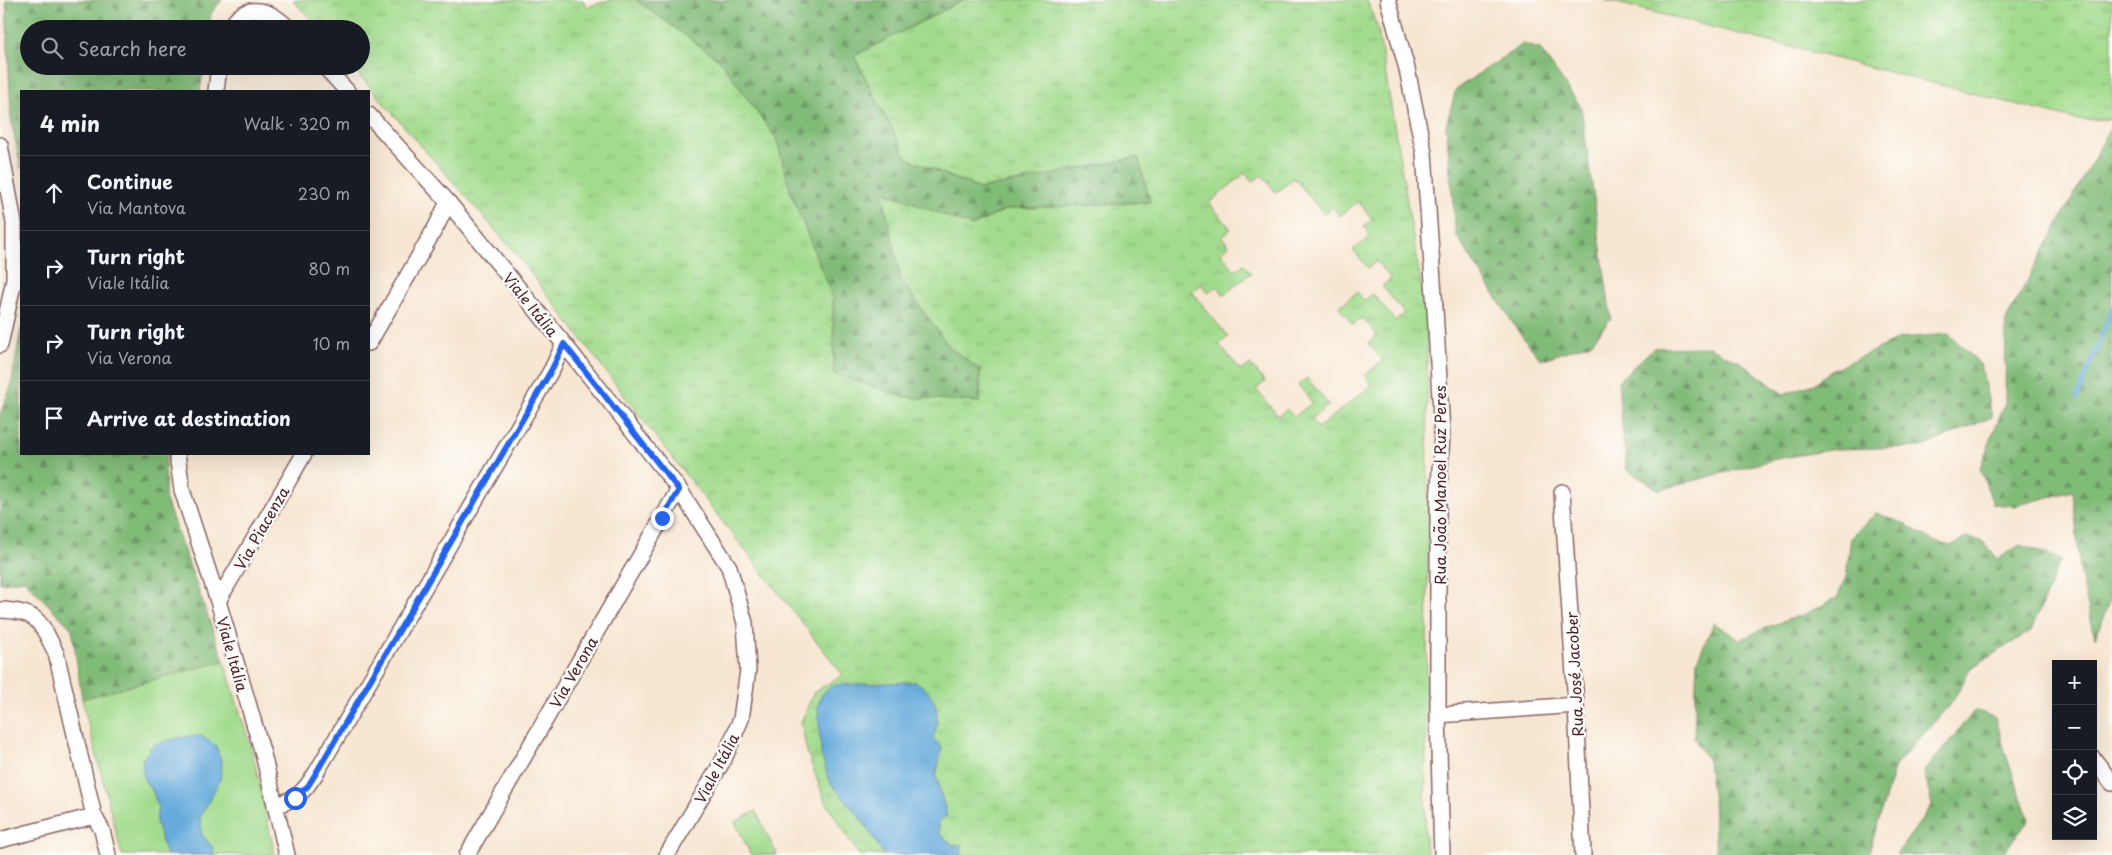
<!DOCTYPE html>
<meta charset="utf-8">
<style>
body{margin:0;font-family:"Playpen Sans",sans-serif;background:#20242c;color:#f1f3f6}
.controls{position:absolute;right:15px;bottom:15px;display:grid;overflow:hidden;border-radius:0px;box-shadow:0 5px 20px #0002}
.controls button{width:45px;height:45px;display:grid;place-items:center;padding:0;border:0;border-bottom:1px solid #363941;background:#171b24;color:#f1f3f6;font:25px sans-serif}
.stop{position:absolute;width:15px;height:15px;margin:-11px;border:4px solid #2563eb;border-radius:50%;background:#fff}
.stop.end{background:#2563eb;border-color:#fff;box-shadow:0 1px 5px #0008}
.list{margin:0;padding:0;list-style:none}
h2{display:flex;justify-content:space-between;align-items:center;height:65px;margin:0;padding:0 20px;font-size:21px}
h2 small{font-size:16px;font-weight:400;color:#9ea1a6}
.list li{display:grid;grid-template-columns:32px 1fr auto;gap:15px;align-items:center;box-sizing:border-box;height:75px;padding:0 20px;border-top:1px solid #363941}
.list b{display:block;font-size:19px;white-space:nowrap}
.list p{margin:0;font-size:16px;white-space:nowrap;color:#9ea1a6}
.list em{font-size:16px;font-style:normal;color:#9ea1a6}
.icon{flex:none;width:28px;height:28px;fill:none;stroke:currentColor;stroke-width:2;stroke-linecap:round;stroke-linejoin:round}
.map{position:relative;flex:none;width:2112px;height:855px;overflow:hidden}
.search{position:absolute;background:#171b24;box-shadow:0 5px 20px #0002;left:20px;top:20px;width:350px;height:55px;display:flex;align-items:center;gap:12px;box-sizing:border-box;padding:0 18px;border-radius:28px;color:#9ea1a6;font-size:19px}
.panel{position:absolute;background:#171b24;box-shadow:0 5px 20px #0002;left:20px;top:90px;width:350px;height:365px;border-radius:0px}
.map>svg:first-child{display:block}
</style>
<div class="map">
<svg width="2112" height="855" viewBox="0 0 2112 855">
<defs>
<pattern id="grass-tufts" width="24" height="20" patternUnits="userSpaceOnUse" patternTransform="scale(1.25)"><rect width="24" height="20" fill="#a2db8d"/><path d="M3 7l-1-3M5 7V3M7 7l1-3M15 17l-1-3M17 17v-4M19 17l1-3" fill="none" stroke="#8dbc7a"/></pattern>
<pattern id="forest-firs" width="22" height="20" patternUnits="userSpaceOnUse" patternTransform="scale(1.25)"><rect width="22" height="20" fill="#81bb78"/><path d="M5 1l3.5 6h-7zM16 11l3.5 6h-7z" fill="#6c9763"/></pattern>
</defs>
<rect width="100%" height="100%" fill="#fdfcf7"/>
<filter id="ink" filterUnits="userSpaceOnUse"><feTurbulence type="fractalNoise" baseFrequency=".02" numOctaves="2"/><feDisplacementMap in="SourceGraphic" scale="10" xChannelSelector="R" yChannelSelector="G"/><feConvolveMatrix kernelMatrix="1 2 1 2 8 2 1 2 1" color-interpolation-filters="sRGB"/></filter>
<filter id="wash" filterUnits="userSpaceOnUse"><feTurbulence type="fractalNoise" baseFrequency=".0096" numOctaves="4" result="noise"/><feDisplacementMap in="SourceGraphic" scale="20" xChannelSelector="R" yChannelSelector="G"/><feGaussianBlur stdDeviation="1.12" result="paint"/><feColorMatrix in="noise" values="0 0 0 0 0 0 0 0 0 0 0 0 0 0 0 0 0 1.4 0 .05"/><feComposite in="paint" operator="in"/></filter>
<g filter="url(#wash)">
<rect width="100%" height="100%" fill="#f7e6d1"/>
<path fill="url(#grass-tufts)" stroke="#767d5c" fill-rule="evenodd" d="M 293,0 L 583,0 L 587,7 L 610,0 L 636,0 L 720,60 L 777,140 L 791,193 L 833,298 L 834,374 L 980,402 L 980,370 L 949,347 L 901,280 L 881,190 L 972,226 L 1007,209 L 1150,202 L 1138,157 L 980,189 L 907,158 L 854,56 L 964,0 L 1367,0 L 1378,30 L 1427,319 L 1428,547 L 1425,842 L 1428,855 L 961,855 L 962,845 L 952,845 L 938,832 L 940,820 L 947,816 L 936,776 L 942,748 L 829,781 L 862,820 L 884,855 L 859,855 L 825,801 L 807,752 L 801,722 L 814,692 L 843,675 L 649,428 L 517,255 L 351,66 L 361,66 L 361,29 L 319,29 ZM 1245,173 L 1252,182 L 1262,175 L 1276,193 L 1294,178 L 1324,214 L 1332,207 L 1340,216 L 1358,201 L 1372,219 L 1364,227 L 1371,236 L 1353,250 L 1368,268 L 1377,261 L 1391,279 L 1382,286 L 1404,313 L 1395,321 L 1373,294 L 1364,301 L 1357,292 L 1339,307 L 1353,325 L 1363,318 L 1377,335 L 1368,343 L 1383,361 L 1365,375 L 1372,385 L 1318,428 L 1311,419 L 1329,405 L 1307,378 L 1298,385 L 1312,403 L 1294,417 L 1287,409 L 1278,416 L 1256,389 L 1265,382 L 1250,364 L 1241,371 L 1219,344 L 1228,337 L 1192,292 L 1201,284 L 1208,293 L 1217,286 L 1224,295 L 1251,273 L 1244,264 L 1235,271 L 1221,253 L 1229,246 L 1222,237 L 1231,229 L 1209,203 Z
M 1605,0 L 2112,0 L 2112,119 L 2078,120 Z"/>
<path fill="url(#forest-firs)" stroke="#666d52" d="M 6,0 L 222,0 L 211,13 L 209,29 L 29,29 L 29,66 L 204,66 L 200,91 L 21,91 L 21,169 L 11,118 Z
M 636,0 L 964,0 L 854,56 L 907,158 L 979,189 L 1138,157 L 1150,202 L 1007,209 L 972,226 L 882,191 L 901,280 L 949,347 L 980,370 L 980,402 L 904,397 L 834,374 L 833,298 L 791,193 L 777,140 L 720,60 Z
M 1523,44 L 1540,49 L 1581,107 L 1611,319 L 1591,343 L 1541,360 L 1518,331 L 1456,235 L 1446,126 L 1456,89 Z
M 2112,125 L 2112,595 L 2095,638 L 2080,570 L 2073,491 L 2014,506 L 1993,504 L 1980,468 L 2005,403 L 2006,320 Z
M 21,328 L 21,454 L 166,454 L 165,498 L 224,661 L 82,699 L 72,629 L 24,580 L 0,583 L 0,414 L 11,387 Z
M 1949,334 L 1980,364 L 1992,417 L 1922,447 L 1836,449 L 1776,459 L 1659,490 L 1626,469 L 1618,381 L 1654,348 L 1709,347 L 1742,363 L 1783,394 L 1814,384 L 1829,372 L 1900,338 Z
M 1876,513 L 1903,523 L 1933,541 L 1950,546 L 1967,537 L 1983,542 L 1998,559 L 2020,545 L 2061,559 L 2031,631 L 1971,668 L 1953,701 L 1895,766 L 1868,855 L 1716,855 L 1713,801 L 1708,761 L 1694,738 L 1697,660 L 1714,623 L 1740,640 L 1767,627 L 1805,614 L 1837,598 L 1846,577 L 1851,537 Z
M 1975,710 L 1996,718 L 2005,752 L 2029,820 L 2002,855 L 1896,855 L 1932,805 L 1924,772 Z"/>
<path fill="#a2db8d" stroke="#767d5c" d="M 224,661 L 253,755 L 275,855 L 122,855 L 82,699 Z
M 756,811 L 777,855 L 751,855 L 735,822 Z"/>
<path fill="#66abdc" stroke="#586584" d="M 915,682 C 937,692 942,717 933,738 L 942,748 L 936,776 L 947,816 L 940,820 L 938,832 L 952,845 L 962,845 L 961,855 L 884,855 L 862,820 L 829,781 L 821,753 L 818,706 L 822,694 L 833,685 Z
M 201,736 L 216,746 L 222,763 L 220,780 L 200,817 L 202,835 L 213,848 L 214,855 L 166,855 L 156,822 L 158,808 L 153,792 L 144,780 L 142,760 L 153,745 L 181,737 Z"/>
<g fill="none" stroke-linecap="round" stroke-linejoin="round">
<path stroke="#66abdc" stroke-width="4.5" d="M 2077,398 L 2112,309"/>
</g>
</g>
<g filter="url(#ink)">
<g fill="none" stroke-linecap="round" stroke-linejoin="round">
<g stroke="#876565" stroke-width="18">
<path id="minor" d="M 1388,0 L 1407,69 L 1424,153 L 1435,309 L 1442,434 L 1438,504 L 1438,715 L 1442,855
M 230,29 C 245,0 271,10 289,29
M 324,66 L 347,91
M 216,91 L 219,66
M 369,115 L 448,202 L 564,344 L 679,489 L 729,567 L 745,623 L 748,670 L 741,719 L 724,759 L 667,855
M 0,145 L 14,223 L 14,280 L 0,345
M 369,343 L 437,225 L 448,202
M 177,454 L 182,490 L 218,601 L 263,754 L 287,855
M 1562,492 L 1576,705 L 1583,855
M 218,601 L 304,454
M 0,610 C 38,611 40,621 56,653 L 94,816 L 102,830 L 108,855
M 1438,715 L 1576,705
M 2093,758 L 2112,783
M 275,806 C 298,798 303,793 316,773 L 552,369 L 564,344
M 0,840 L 94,816
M 467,855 L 679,489"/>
</g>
<use href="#minor" stroke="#fff" stroke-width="15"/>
</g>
</g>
<g fill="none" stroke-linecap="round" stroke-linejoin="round" filter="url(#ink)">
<path stroke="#2563eb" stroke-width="6" d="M 295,798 L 308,786 L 316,773 L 552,369 L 564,344 L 679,490 L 662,518"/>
</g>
<g text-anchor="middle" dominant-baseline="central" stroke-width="5" stroke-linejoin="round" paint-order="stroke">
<g font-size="15" fill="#4a1f2b" stroke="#fdfcf7">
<text transform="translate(531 304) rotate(51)">Viale Itália</text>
<text transform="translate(1439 485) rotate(-90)">Rua João Manoel Ruz Peres</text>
<text transform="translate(261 528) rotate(-60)">Via Piacenza</text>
<text transform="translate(233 654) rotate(74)">Viale Itália</text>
<text transform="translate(573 672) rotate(-60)">Via Verona</text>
<text transform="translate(1574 674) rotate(-93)">Rua José Jacober</text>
<text transform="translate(716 768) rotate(-62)">Viale Itália</text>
</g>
</g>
</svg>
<div class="controls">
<button>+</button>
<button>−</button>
<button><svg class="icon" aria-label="locate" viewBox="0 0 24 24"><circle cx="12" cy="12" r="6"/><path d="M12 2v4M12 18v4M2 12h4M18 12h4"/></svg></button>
<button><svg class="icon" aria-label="layers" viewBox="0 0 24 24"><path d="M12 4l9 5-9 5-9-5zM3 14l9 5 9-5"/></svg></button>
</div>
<div class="stop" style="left:295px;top:798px"></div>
<div class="stop end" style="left:662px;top:518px"></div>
<div class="search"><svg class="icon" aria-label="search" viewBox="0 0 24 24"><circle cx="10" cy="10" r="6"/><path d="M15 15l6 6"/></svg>Search here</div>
<section class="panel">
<h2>4 min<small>Walk · 320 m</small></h2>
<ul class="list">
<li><svg class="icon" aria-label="ahead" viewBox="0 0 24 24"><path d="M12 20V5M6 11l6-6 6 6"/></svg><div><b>Continue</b><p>Via Mantova</p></div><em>230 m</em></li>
<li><svg class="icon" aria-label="right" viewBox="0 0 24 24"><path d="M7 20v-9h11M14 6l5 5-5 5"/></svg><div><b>Turn right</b><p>Viale Itália</p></div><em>80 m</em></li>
<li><svg class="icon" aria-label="right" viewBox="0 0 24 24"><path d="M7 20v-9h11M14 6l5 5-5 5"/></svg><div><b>Turn right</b><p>Via Verona</p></div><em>10 m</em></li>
<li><svg class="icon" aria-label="arrive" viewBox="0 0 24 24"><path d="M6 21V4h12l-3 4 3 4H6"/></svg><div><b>Arrive at destination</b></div></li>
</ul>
</section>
</div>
